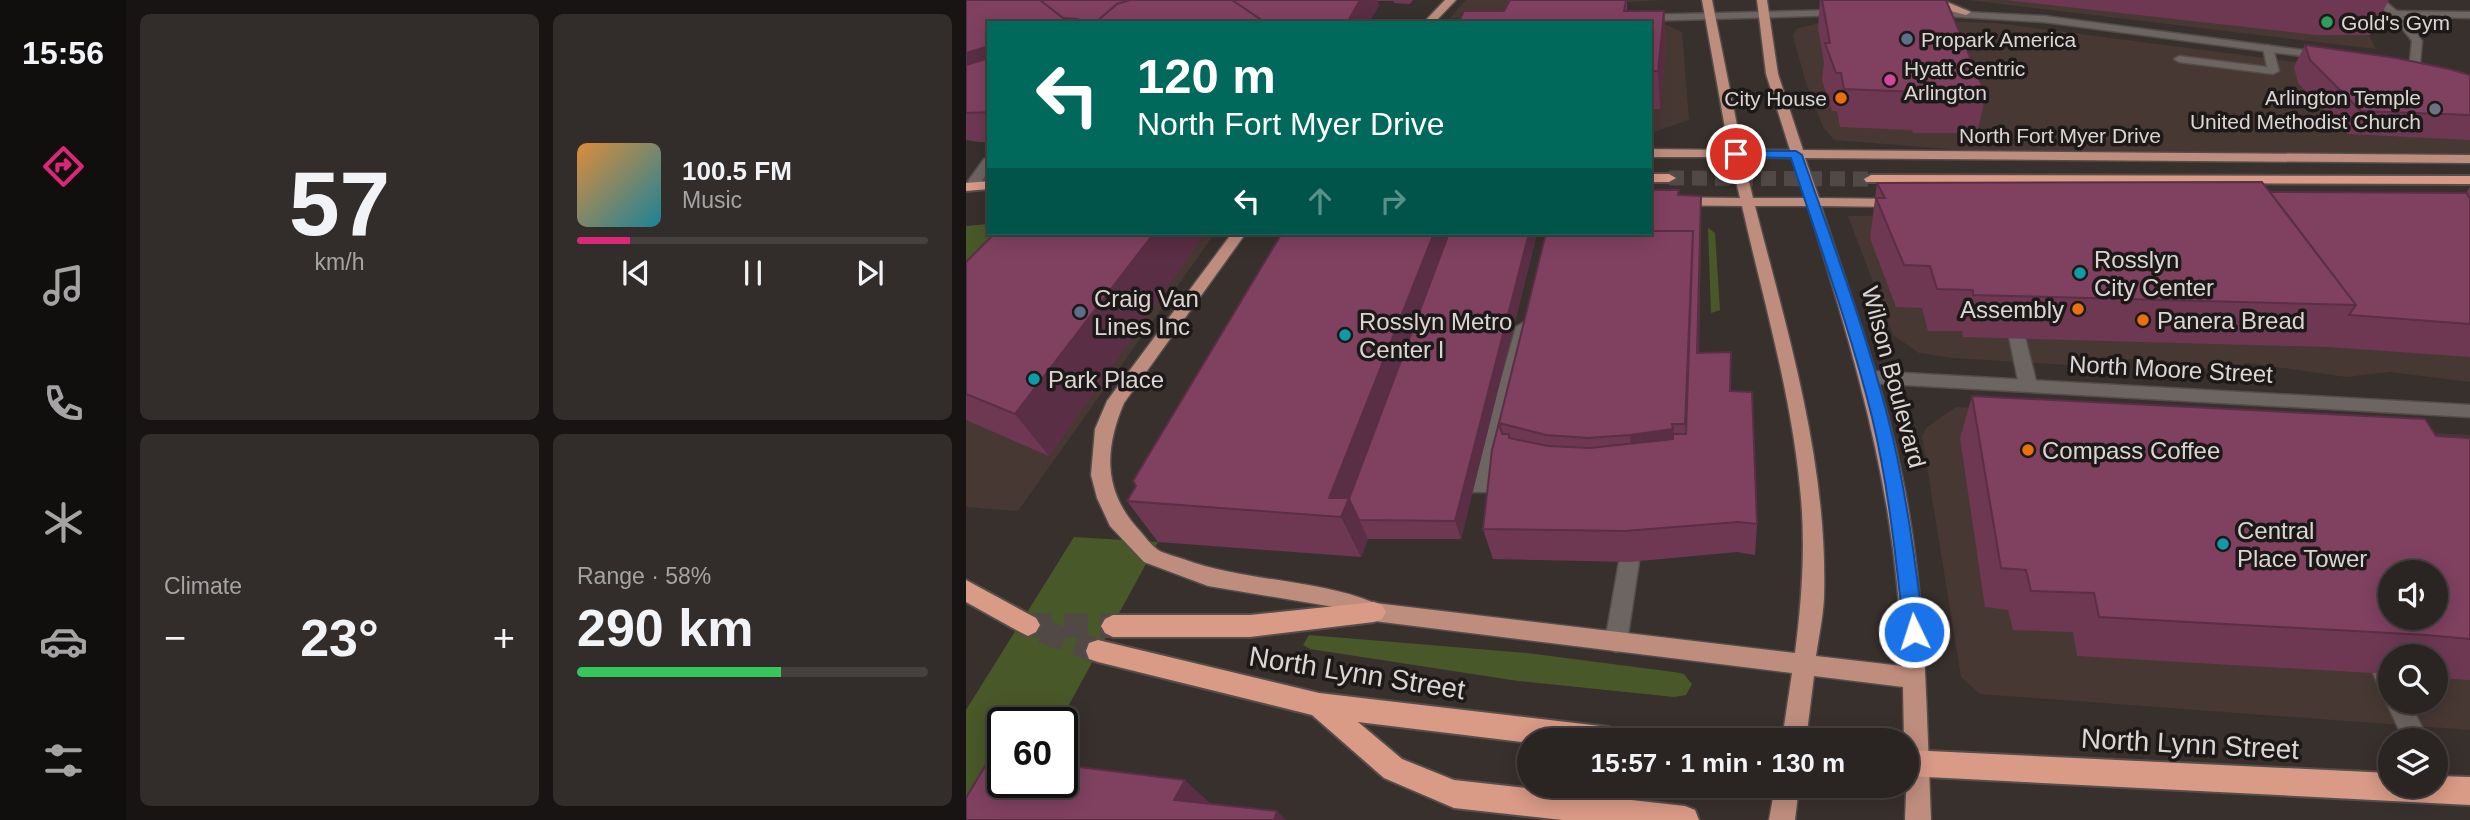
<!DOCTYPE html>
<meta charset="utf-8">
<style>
:root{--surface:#2a2422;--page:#322c2a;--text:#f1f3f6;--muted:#a5a4a5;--line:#464140;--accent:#db2777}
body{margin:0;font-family:Helvetica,sans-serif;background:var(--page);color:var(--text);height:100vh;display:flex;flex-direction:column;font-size:26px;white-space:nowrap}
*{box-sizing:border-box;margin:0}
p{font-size:23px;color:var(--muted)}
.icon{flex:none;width:38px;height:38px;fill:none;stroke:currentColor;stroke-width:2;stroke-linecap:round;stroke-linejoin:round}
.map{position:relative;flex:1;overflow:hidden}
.details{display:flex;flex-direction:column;gap:14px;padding:14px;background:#171413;width:840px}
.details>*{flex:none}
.guide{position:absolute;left:21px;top:21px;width:665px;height:214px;border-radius:0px;box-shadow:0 4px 18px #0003,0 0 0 2px var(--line);background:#00695c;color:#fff;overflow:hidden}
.tools{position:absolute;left:1412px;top:560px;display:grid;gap:14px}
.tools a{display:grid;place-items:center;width:70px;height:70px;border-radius:50%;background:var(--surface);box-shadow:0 4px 18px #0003,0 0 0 2px var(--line);font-size:35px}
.speed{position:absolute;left:21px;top:707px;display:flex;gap:14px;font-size:35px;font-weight:700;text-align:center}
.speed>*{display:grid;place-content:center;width:91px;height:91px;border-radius:50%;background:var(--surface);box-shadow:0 4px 18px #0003,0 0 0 2px var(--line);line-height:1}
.speed .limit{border:4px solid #111;border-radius:10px;background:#fff;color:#111}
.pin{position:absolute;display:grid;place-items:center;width:60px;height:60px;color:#fff;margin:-30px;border:4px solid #fff;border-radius:50%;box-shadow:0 2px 7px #0007}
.me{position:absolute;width:77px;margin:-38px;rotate:356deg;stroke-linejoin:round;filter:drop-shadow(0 0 5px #0008)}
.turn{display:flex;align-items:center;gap:24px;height:147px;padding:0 35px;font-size:32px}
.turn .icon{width:91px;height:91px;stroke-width:2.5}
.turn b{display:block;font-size:49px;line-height:60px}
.lanes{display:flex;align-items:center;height:66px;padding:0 35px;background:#0003;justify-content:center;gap:35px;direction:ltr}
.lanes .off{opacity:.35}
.big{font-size:52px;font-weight:600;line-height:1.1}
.details .card{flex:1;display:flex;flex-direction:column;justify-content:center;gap:10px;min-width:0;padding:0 24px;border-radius:10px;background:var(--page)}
.details .dial{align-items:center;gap:0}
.dial b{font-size:91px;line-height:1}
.song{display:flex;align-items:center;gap:21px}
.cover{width:84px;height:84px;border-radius:10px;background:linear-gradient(135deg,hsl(30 70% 55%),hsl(190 70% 35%))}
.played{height:7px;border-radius:4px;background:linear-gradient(90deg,var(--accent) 15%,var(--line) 15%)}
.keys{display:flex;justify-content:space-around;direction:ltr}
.heat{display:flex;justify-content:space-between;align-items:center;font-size:38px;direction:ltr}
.charge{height:10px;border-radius:5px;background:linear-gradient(90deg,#34c759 58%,var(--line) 0)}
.details .tiles{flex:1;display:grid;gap:14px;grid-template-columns:repeat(2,1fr)}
.trip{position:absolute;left:551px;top:728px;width:402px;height:70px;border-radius:35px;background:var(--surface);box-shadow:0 4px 18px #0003,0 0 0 2px var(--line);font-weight:600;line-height:70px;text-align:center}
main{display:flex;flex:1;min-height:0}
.tab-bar{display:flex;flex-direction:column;width:126px;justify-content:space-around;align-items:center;background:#110e0e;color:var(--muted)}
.tab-bar .icon{width:49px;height:49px}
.tab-bar .active{color:var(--accent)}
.tab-bar b{font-size:32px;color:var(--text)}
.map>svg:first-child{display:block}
.built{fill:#473833;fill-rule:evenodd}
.green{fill:#495828}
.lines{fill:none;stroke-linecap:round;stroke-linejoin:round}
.trunk-tunnel-far1{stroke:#504946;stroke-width:15;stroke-dasharray:15 8;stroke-linecap:butt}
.trunk-tunnel{stroke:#504946;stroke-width:24;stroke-dasharray:24 12;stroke-linecap:butt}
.service-casing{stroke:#544d4a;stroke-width:3}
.minor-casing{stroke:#544d4a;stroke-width:3}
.tertiary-casing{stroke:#544d4a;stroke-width:3}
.primary-casing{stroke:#544d4a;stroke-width:3}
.trunk-casing{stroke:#544d4a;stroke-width:4}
.service{fill:#6d6561;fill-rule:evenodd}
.minor{fill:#6d6561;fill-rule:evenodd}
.tertiary{fill:#6d6561;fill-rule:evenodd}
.primary{fill:#be8d7d;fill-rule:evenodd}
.trunk{fill:#d99a86;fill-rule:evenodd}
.wall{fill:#6e3853}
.shaded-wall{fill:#5a2e44}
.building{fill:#804161;stroke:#5a2e44;stroke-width:2;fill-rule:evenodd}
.route{fill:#1a73e8;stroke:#114b97;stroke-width:2}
.leisure-dot{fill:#2e9e5b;stroke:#1d1918;stroke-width:2.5}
.service-dot{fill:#5c6f8a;stroke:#1d1918;stroke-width:2.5}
.hotel-dot{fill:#d1479c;stroke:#1d1918;stroke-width:2.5}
.food-dot{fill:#e8710a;stroke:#1d1918;stroke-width:2.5}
.worship-dot{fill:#6b7280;stroke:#1d1918;stroke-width:2.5}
.culture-dot{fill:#0f9aa8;stroke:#1d1918;stroke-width:2.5}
.labels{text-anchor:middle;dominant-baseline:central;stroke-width:7;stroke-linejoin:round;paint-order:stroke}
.far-poi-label{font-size:21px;fill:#dbd6d4;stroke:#1d1918;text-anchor:start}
.far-street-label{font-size:21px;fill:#dbd6d4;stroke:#1d1918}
.poi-label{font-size:24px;fill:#dbd6d4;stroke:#1d1918;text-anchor:start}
.street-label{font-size:24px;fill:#dbd6d4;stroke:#1d1918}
.near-street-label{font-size:28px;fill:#dbd6d4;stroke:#1d1918}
</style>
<main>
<nav class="tab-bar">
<b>15:56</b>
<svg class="icon active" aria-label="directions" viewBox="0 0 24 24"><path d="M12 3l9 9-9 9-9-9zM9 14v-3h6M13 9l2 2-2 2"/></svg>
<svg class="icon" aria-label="music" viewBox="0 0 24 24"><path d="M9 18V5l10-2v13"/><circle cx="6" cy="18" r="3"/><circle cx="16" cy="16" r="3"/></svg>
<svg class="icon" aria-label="phone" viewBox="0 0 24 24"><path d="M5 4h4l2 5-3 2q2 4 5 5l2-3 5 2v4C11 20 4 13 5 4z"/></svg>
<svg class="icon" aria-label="climate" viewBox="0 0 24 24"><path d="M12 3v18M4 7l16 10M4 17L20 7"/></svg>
<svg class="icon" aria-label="car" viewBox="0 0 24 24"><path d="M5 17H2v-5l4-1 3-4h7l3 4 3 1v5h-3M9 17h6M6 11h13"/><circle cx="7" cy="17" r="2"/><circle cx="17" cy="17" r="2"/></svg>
<svg class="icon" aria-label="filters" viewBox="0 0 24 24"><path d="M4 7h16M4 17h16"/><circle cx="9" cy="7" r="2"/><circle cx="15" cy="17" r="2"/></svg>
</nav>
<section class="details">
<div class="tiles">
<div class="card dial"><b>57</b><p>km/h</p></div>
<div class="card">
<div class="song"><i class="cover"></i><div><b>100.5 FM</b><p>Music</p></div></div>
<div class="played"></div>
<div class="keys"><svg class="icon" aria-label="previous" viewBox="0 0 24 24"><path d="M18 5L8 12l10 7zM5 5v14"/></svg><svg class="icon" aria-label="pause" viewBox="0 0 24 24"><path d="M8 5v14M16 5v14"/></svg><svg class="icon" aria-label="next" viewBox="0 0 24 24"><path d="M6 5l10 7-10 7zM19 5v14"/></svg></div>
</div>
<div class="card"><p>Climate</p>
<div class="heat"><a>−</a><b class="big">23°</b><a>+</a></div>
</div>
<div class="card"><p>Range · 58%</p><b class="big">290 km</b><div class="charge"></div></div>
</div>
</section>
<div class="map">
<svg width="1504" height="820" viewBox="0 0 1504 820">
<rect width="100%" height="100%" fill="#38302d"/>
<path class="built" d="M500,0H698L541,9L483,19Z
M1002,0H1370L1398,27L1410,49Z
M914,20L1029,23L1422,74L1504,96V155L1240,162L996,150L868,140L857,127L840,83L827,36L830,29L856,22Z
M684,25H701L716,32L723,120L688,132H684Z
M1504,210V382L1424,372L1380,377L1283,363H1278L1272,373L1164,359L1135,367L987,358L953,353L927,335L882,216Z
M65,233H249L52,511L0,507V327Z
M990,407L1504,435V730L1014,694L995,677L956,436L961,427ZM1424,572H1470V618H1424ZM1424,656H1470V702H1424Z"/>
<path class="green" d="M23,224V233H57L0,293V226Z
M742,228L749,233L754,310L745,313Z
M108,537L192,542L93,723H37V782L0,820V710Z
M343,635L561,653L708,672L718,674L726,684L720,695L708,697L552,681L344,649L337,645Z"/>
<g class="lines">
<path class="trunk-tunnel-far1" d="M703,178L905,179"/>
<path class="trunk-tunnel" d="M62,625L147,626
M76,631L132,651"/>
<g class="service-casing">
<path id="service" d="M1302,45L1307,48L1313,71L1307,74L1213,62L1208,59L1213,56L1301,67L1297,48Z
M23,158V171L10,189H0V184L18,159Z
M558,322L566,327L522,487L520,492H506L504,487L550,327Z
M1051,332L1059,337L1071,385L1062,391L1053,385L1043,337Z
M663,553L670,556L673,562L661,642L658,649L650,652L642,649L639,642L653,562L656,556Z
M1418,663L1424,665V702H1444L1462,740H1438L1420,702L1423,696L1416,694L1407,673L1410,666Z"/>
</g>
<g class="minor-casing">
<path id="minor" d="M1428,11L1504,12V18L1424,16L1423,14Z
M903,371L1504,405V417L903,383L895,377Z"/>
</g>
<g class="tertiary-casing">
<path id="tertiary" d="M1407,0H1418L1441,20L1456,41L1453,73L1443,71L1446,41L1433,24Z
M875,10L880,13L879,15L675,21L670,18L675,15Z
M958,10L1078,16L1359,53L1364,56L1359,59L1078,22L962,15L958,14Z"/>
</g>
<g class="primary-casing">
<path id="primary" d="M479,0H490L468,23H457Z
M736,0H746L776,150H824L800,74L791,0H801L812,74L837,150L1504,155V163L839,158L853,198L933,199L940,203L933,207L855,206C884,294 916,381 935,471C960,587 960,703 965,820H939L942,740H938L937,687L848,676L840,740H816L826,673L408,621L374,608L242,586L178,562L144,526L131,498L125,475L129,429L141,401L266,233H280L158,403C138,450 137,492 174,531C179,537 185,545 192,550C199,554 209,556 217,559C279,582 347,578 409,603L829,653C836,599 840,543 834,488C825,393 797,299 776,206L684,205V197L774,198L764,157H684V149L763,150ZM777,157L827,158L839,198H787ZM789,206H842C890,361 933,502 936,666L850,656C853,636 857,617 858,598C862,463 822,334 789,206Z
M943,0L981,2L1005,12L1000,15Z
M809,786H833L829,820H803Z"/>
</g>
<g class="trunk-casing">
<path id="trunk" d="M684,174H703L710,178L703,182H684Z
M905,175L1504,176V184L900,182L898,179Z
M23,181V189L0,191V183Z
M0,580L70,618L74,625L70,632L62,636L54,632L0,602Z
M408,602L416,605L420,612L416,619L408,622L284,637H147L139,633L135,626L139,619L147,615H284Z
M132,640L353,693L643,727L652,731L656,740H564V743L392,722L436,759L488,780L719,806L729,810L733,820H597L488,808L418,778L346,715L132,662L123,659L120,651L123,643Z
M942,750L1424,773V786H1470V776L1504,777V805L942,776Z"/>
</g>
<use href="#service" class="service"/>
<use href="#minor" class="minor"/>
<use href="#tertiary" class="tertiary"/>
<use href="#primary" class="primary"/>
<use href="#trunk" class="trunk"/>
</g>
<path class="wall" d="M0,0H447L444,4L428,3V1H411L413,6L23,23V142H13L0,140Z
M544,0H661V11H698L700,47L694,109H684V23H492L498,11H538Z
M854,0H980L1020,95L1011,133H947L946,130L874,127L871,111H866L856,80L858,62L852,28Z
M1039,0H1423L1404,35H1350Z
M1339,45L1504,75V140L1381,134L1332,83L1328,67Z
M911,183L1304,192L1500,193L1504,187V357L1362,347L997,337L996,331H962L956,308L930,307L904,238Z
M713,190V195L735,196V226L733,353L764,391L791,524L789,555L771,552L663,562L527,559L517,529L533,423Z
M29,233H239L83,456L0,420V262Z
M316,233H571L495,539H402L395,557L192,542L161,501Z
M1006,396L1470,436L1504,438V680L1470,678V656H1424V674L1111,656L1107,632L1047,630L1042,610L1019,607L994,438Z"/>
<path class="shaded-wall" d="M394,0H411L413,6L403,23H381Z
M698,11L700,47L694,109L692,71Z
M23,46V90L0,97V53Z
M735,196V226L732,384L731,353Z
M188,233H239L83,456L49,414Z
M468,233H494L392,517L402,539L395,557L375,517L363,498Z
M563,233H571L495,539L489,521Z
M707,429L709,470L668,477L664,435Z
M219,780L246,805L208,800Z
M311,811L320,820H308Z"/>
<path class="building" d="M0,0H74L97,18L111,19L106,23H23V46L0,53Z
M74,0H164L151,4L129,23H113L111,19L97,18Z
M164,0H266L300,23H129L151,4Z
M266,0H394L381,23H300Z
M544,0H660L658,11H698L692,71H684V23H492L498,11H538Z
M856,0H980L1020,95H954L952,92L878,89L875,73H870L859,43H864Z
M1339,45L1430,58L1483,69L1504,75V115L1395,111L1344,60Z
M23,58V112L0,113V65Z
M1296,182L1390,305L1007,295V290L971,289L964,266L938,265L910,198H919L911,183Z
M684,190H713L712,195L735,196L731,353L765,352L764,391L786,392L791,524L772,522L659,531L517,529L526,450L533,423L536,434H543V438L582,446L624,448L707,439V434H720L727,231H684Z
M1304,192L1500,193L1504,198V324L1383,315L1390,305Z
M684,231H727L719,424H706L707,429L664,435L622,438L580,435L533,423L580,233H684Z
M29,233H188L49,414L0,394V262Z
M316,233H468L363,498H383L375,517L161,501L170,486L167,481Z
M483,233H563L489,521L393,520L383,499Z
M1006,396L1459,419L1470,436L1504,438V639L1460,635L1133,617L1128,593L1065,591L1060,570L1035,568ZM1424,572H1470V618H1424Z
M25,756L37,758V782H96V765L219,780L208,800L311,811L308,820H0V798Z"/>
<path class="route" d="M770,151H830L836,155C866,242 899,328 922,418C940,488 949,560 958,632L955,639L948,641L941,639L938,632C930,560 923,488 906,417C884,329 853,244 825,158L766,157L764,154Z"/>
<circle class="leisure-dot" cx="1361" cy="22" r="7"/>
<g class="service-dot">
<circle cx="941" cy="39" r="7"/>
<circle cx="114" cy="312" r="7"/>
</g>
<circle class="hotel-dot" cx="924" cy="80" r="7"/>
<g class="food-dot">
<circle cx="875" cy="98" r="7"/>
<circle cx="1112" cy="309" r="7"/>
<circle cx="1177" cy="320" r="7"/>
<circle cx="1062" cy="450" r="7"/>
</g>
<circle class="worship-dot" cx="1469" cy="109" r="7"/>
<g class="culture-dot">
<circle cx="1114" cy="273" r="7"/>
<circle cx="379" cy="335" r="7"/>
<circle cx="68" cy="379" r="7"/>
<circle cx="1257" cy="544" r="7"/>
</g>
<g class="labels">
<g class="far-poi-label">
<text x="1375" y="22">Gold's Gym</text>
<text x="955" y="39">Propark America</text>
<text x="938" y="68">Hyatt Centric<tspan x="938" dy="24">Arlington</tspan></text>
<text x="1455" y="97" text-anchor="end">Arlington Temple<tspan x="1455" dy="24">United Methodist Church</tspan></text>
<text x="861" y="98" text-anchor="end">City House</text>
</g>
<g class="far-street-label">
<text x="1094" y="135">North Fort Myer Drive</text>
</g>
<g class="poi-label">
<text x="1128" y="259">Rosslyn<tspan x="1128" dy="28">City Center</tspan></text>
<text x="128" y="298">Craig Van<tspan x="128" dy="28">Lines Inc</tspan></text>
<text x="1098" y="309" text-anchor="end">Assembly</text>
<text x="1191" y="320">Panera Bread</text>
<text x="393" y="321">Rosslyn Metro<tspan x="393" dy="28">Center I</tspan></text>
<text x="82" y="379">Park Place</text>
<text x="1076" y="450">Compass Coffee</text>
<text x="1271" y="530">Central<tspan x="1271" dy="28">Place Tower</tspan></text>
</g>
<g class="street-label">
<text transform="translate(1205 369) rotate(3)">North Moore Street</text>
<text transform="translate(928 377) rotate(75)">Wilson Boulevard</text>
</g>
<g class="near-street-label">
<text transform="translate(391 673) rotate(9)">North Lynn Street</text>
<text transform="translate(1224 744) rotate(3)">North Lynn Street</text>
</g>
</g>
</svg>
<div class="tools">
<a><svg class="icon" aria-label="sound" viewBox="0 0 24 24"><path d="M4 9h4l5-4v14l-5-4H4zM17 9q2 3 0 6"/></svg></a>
<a><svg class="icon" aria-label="search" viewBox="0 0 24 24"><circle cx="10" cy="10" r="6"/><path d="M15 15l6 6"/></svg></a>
<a><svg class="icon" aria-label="layers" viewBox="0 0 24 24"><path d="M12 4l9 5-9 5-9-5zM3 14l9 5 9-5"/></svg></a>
</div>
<div class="speed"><div class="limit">60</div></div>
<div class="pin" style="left:770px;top:154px;background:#d93025"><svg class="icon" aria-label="arrive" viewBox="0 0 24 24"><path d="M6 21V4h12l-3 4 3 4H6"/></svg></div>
<svg class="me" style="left:948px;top:632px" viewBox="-20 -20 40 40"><circle r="17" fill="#1a73e8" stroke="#fff" stroke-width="3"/><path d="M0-11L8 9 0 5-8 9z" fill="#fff"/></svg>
<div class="trip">15:57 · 1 min · 130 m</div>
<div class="guide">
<div class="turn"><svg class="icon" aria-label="left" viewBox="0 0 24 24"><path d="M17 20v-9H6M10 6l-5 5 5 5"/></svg><div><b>120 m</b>North Fort Myer Drive</div></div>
<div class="lanes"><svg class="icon" aria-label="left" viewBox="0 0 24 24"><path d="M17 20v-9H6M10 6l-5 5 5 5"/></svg><svg class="icon off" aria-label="ahead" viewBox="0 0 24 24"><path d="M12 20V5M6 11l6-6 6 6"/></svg><svg class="icon off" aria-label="right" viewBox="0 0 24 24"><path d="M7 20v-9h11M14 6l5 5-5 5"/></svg></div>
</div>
</div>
</main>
